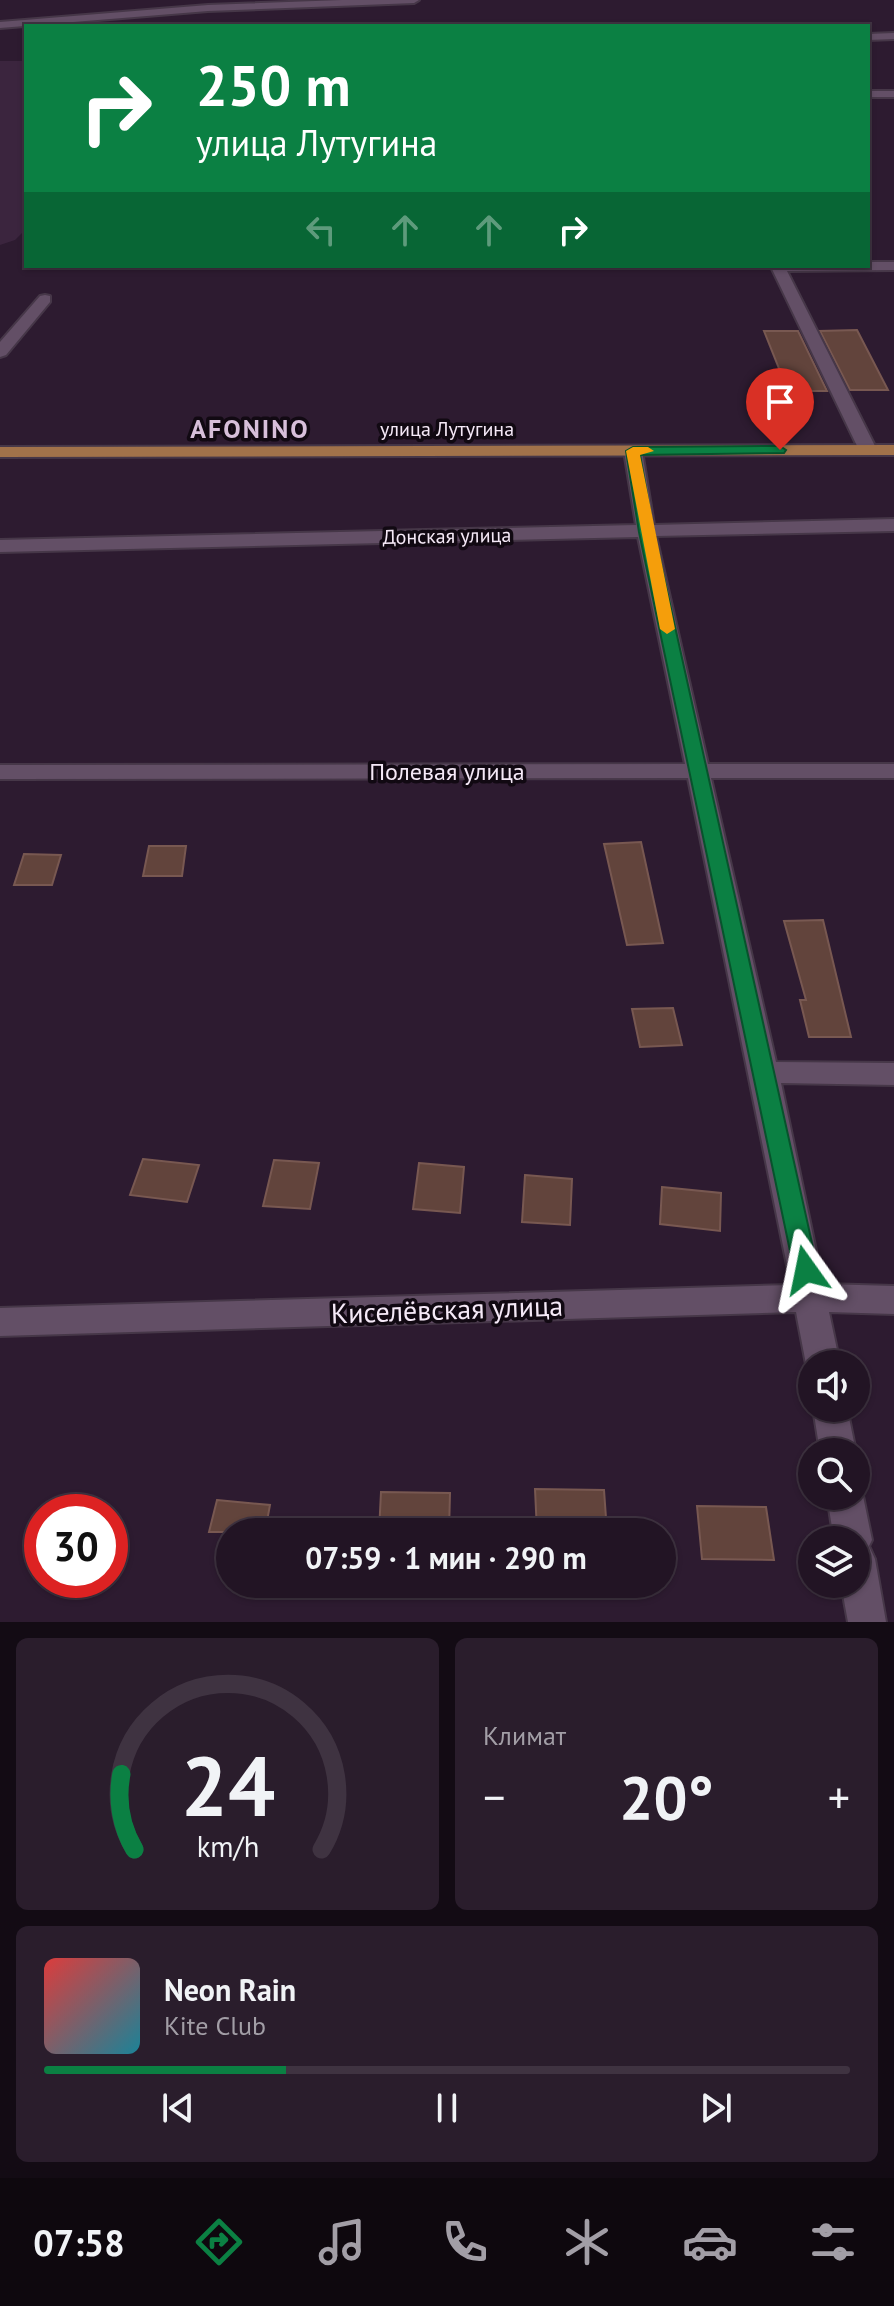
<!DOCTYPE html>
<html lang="ru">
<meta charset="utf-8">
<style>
:root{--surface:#221424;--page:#2a1d2c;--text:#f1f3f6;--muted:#a29ea6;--line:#3f3341;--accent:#0b8043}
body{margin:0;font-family:"PT Sans",sans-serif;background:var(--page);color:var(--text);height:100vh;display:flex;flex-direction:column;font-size:30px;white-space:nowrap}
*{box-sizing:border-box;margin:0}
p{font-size:26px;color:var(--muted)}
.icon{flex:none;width:44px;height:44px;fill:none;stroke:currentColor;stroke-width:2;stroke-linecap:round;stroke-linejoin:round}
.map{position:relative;height:1622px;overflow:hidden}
.sheet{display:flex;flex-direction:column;gap:16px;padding:16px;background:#130b14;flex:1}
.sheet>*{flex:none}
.banner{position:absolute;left:24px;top:24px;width:846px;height:244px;border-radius:0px;box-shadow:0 2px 6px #0004,0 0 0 2px var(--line);background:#0b8043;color:#fff;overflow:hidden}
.tools{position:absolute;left:798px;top:1350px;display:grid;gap:16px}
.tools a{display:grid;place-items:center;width:72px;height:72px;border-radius:50%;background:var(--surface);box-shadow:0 2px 6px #0004,0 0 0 2px var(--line);font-size:40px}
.speed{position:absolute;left:24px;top:1494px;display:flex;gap:16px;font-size:40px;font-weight:700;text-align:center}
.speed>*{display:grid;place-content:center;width:104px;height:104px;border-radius:50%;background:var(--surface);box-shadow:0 2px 6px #0004,0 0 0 2px var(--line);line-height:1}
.speed .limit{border:12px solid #d22;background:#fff;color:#111}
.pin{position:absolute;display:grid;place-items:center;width:68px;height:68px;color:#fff;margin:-82px -34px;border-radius:50% 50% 50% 0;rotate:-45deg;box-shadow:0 0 8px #0007}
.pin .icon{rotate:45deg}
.me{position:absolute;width:88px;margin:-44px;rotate:348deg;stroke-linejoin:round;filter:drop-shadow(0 0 6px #0008)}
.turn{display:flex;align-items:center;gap:28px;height:168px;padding:0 40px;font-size:36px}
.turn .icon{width:104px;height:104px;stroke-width:2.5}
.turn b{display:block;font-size:56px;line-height:68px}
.lanes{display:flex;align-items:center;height:76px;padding:0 40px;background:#0003;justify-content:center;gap:40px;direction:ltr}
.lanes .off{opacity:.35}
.big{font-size:60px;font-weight:800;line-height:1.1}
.sheet .tile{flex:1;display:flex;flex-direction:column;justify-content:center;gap:12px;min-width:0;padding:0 28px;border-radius:12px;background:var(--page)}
.sheet .dial{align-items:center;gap:0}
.dial svg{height:208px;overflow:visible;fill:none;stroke:var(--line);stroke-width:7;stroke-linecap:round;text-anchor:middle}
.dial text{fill:var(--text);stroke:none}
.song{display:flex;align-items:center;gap:24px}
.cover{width:96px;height:96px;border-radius:12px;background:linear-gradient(135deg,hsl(0 70% 55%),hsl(190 70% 35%))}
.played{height:8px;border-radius:4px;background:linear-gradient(90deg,var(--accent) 30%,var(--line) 30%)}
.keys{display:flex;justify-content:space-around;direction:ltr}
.heat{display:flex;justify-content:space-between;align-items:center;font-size:44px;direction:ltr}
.sheet .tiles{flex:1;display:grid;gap:16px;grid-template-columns:1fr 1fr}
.tile:last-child{grid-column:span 2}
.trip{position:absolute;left:216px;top:1518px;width:460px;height:80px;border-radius:40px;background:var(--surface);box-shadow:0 2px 6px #0004,0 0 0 2px var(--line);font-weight:800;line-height:80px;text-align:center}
.menu{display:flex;height:128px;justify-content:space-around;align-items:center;background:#0e080e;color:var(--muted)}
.menu .icon{width:56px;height:56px}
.menu .selected{color:var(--accent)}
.menu b{font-size:36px;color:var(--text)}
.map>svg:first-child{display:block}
.built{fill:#3b253e}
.building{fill:#62443c;stroke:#785851;stroke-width:2}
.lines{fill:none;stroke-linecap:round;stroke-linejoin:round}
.minor-casing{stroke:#463748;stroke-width:4}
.major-casing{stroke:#463748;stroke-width:4}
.minor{fill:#634f66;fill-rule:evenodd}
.major{fill:#a1724a;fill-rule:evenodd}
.route{fill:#0b8043;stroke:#07532c;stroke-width:2}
.slow{fill:#f59e0b}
.labels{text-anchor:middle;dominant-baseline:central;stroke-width:7;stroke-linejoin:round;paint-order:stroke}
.far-street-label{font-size:20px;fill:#f5e9f7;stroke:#110912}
.street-label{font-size:24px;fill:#f5e9f7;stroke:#110912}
.far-district-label{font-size:26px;font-weight:bold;letter-spacing:2px;fill:#d7bfda;stroke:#110912}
.near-street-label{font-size:28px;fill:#f5e9f7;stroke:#110912}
</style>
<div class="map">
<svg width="894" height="1622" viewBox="0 0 894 1622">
<rect width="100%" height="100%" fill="#2d1b30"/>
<path class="built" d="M0,61H26V229L15,240L0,245Z"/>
<path class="building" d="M857,330L888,390H850L820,331Z
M764,331H798L827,391H788Z
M641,842L663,943L627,945L604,844Z
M149,846H186L182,876H143Z
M24,854L61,855L52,885H14Z
M823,920L851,1037H809L800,1000H806L784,921Z
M673,1008L682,1045L640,1047L632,1009Z
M143,1159L199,1165L187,1202L130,1195Z
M274,1160L319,1163L310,1209L263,1206Z
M419,1163L464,1167L460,1213L413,1209Z
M525,1175L572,1179L570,1225L522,1222Z
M662,1187L721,1193L720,1231L660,1224Z
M535,1489L604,1490L607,1532H537Z
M381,1492L450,1493L449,1532H379Z
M217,1500L270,1505L265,1532H209Z
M697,1506L766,1507L774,1560L702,1559Z"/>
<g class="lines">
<g class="minor-casing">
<path id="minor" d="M342,0H419L414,3L208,11L0,28V22L208,5Z
M894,33V39L868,40V34Z
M868,91H894V97H868Z
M868,262H894V270L787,271L877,450L868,455L859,450L771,267L868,266Z
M45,295L50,296V302L6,355L0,357V342L40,296Z
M633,446L642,451L654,525L894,519V531L656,536L708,764H894V778H711L776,1062L894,1063V1085L781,1083L823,1284L894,1286V1314L829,1312L840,1364H812V1375L806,1364L796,1312L0,1336V1308L791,1285L688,778L0,779V765L685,764L638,537L0,552V540L636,525L624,451Z
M813,1408H847L856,1452H820Z
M856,1483L863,1496L872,1540L869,1546L875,1559L886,1622H848L841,1584H856V1540H834L827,1496H856Z"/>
</g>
<g class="major-casing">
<path id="major" d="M894,445V455L0,457V447Z"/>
</g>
<use href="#minor" class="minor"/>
<use href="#major" class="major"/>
</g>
<path class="route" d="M780,446L786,450L784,453L640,455L654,532L818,1270L814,1277L806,1280L797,1277L794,1270L639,532L626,451L633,447Z"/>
<path class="slow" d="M633,447H648L654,451L640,455L675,629L667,634L660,629L626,451Z"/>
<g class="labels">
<g class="far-street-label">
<text x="447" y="429">улица Лутугина</text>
<text transform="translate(447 536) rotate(-1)">Донская улица</text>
</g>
<g class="street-label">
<text x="447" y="771">Полевая улица</text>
</g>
<g class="far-district-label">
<text x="250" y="428">AFONINO</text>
</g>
<g class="near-street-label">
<text transform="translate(447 1309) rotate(-2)">Киселёвская улица</text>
</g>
</g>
</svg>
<div class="tools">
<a><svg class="icon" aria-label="sound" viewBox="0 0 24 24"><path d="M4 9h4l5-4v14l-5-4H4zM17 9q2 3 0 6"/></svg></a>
<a><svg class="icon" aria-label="search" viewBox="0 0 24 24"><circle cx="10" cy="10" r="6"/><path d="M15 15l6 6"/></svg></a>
<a><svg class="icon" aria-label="layers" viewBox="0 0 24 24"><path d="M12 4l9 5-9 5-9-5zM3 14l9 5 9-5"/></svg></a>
</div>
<div class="speed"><div class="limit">30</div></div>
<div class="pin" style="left:780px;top:450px;background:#d93025"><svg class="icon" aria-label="arrive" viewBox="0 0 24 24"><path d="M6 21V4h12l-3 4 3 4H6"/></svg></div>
<svg class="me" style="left:806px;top:1270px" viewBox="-20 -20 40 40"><path d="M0-17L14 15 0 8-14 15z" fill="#0b8043" stroke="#fff" stroke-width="4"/></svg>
<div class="trip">07:59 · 1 мин · 290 m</div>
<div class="banner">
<div class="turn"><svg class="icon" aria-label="right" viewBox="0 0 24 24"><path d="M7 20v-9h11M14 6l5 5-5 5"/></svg><div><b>250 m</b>улица Лутугина</div></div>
<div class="lanes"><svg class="icon off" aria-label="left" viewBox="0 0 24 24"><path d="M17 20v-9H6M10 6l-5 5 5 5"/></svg><svg class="icon off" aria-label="ahead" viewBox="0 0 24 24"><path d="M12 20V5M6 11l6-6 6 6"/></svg><svg class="icon off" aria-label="ahead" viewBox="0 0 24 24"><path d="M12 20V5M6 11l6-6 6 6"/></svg><svg class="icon" aria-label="right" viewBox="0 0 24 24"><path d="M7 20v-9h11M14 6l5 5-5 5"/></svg></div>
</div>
</div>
<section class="sheet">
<div class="tiles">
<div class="tile dial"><svg viewBox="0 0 100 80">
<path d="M14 69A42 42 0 1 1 86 69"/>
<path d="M14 69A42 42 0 0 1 9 40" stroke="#0b8043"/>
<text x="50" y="56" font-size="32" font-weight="700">24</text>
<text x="50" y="72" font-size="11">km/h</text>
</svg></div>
<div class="tile"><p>Климат</p>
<div class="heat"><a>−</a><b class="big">20°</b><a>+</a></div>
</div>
<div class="tile">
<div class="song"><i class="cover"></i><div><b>Neon Rain</b><p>Kite Club</p></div></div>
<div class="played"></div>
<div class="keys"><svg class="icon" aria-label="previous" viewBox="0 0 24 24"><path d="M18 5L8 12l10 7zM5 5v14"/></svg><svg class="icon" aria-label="pause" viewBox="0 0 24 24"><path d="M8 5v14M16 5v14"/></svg><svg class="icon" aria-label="next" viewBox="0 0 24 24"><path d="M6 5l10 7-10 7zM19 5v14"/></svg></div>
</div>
</div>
</section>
<nav class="menu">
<b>07:58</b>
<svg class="icon selected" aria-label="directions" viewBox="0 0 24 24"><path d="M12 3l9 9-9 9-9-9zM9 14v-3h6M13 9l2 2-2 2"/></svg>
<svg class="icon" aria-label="music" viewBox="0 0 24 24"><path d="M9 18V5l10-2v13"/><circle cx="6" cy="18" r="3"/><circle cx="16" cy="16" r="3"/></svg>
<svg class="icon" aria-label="phone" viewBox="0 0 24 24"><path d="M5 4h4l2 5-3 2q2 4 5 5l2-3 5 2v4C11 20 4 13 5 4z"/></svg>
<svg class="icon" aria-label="climate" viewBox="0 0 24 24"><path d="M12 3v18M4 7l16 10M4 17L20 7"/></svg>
<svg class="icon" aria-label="car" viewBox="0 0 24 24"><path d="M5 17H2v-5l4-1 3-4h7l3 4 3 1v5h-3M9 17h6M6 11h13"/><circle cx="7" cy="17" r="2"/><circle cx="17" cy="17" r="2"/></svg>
<svg class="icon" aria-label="filters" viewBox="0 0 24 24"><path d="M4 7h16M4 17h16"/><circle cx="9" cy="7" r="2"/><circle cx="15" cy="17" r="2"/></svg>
</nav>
